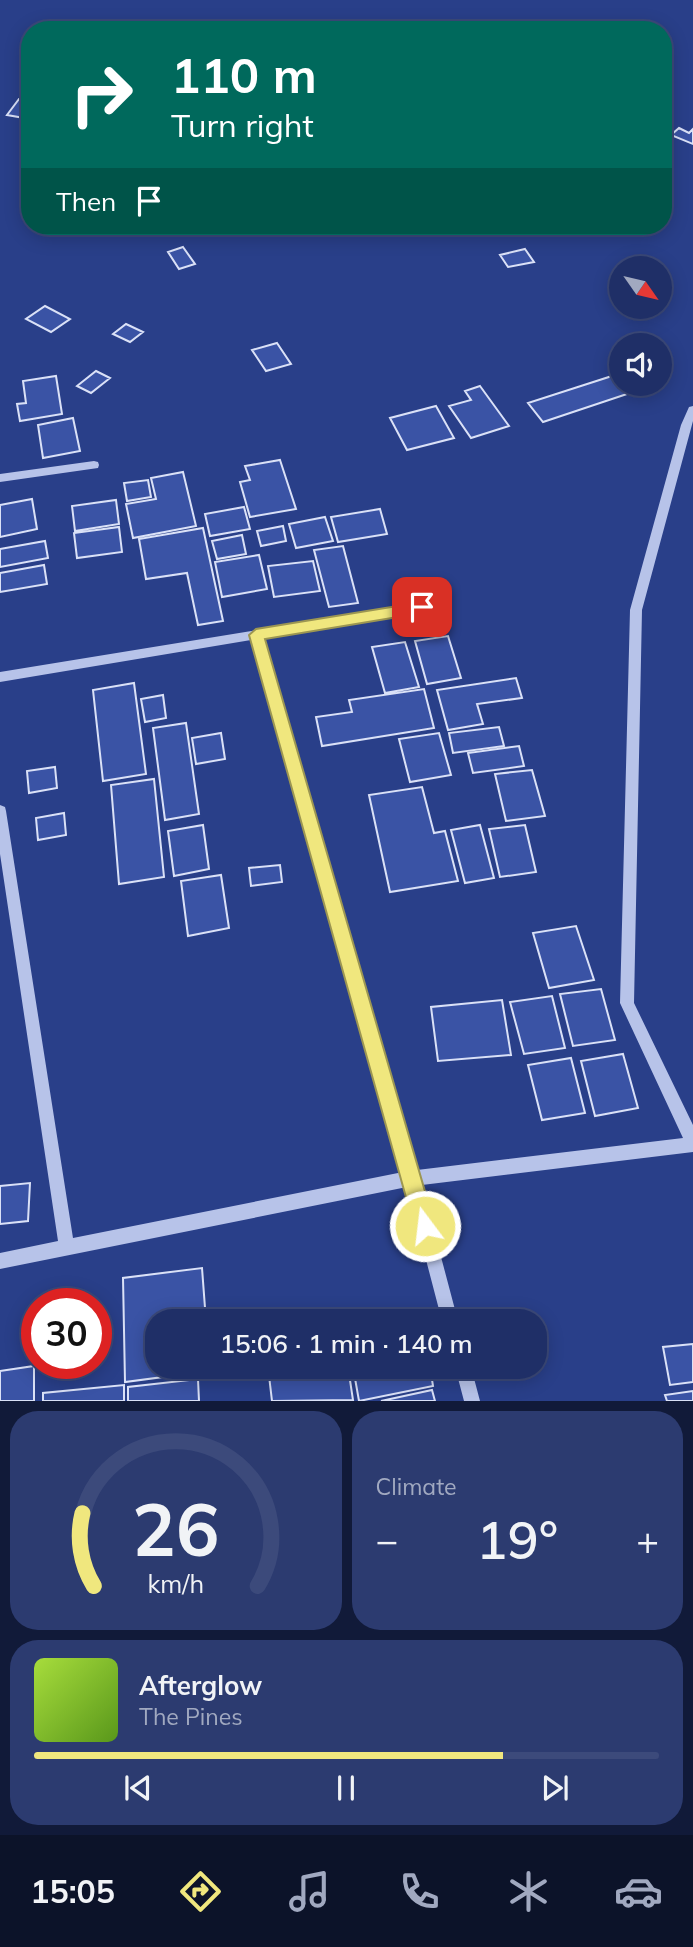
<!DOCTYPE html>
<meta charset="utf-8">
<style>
:root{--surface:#1f2f67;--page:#2c3b70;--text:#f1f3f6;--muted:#a1a9c0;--line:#3c4a7b;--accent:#f0e77e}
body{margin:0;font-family:Mulish,sans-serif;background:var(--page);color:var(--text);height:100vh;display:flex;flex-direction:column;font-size:26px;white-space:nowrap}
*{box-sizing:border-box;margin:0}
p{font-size:23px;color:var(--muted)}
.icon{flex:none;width:38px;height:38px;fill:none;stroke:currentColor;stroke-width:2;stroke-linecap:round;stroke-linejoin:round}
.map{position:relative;height:1401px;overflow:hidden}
.drawer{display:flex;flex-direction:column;gap:10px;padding:10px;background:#111a39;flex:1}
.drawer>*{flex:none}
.banner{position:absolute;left:21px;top:21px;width:651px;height:214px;border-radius:28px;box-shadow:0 4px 18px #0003,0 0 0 2px var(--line);background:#00695c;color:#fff;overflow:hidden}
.needle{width:46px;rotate:124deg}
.buttons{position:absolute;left:609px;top:256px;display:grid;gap:14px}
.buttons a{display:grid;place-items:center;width:63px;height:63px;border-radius:50%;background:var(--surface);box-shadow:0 4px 18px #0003,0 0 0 2px var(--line);font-size:35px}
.speed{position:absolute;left:21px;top:1288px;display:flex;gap:14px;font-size:35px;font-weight:700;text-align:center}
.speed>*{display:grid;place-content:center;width:91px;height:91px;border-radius:50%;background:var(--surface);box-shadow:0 4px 18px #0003,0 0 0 2px var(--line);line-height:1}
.speed .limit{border:10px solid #d22;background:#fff;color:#111}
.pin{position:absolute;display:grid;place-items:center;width:60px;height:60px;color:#fff;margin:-30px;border-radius:14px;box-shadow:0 4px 10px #0006}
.me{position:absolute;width:77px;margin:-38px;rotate:345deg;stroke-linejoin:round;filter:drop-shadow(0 0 5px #0008)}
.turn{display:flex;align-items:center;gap:24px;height:147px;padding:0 35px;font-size:32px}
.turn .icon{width:91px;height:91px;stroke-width:2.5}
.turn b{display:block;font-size:49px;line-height:60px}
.then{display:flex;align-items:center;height:66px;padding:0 35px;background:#0003;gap:14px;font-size:26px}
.big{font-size:52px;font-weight:600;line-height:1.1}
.drawer .tile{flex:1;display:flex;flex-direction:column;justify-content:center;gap:10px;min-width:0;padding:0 24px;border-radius:28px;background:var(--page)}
.drawer .dial{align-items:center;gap:0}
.dial svg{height:182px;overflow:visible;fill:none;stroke:var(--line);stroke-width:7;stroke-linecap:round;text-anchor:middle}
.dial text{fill:var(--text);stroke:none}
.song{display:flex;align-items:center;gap:21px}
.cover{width:84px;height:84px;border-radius:10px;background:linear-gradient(135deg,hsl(80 70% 55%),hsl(90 70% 35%))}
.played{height:7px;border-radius:4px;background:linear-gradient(90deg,var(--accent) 75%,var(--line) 75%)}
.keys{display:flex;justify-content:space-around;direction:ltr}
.heat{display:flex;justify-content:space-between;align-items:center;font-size:38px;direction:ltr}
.drawer .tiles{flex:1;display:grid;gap:10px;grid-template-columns:1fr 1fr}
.tile:last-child{grid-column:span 2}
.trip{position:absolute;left:145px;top:1309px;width:402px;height:70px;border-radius:28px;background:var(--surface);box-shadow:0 4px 18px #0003,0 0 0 2px var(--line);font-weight:600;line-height:70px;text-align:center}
.tabs{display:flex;height:112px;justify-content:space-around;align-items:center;background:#0c1329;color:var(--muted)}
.tabs .icon{width:49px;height:49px}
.tabs .on{color:var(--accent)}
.tabs b{font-size:32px;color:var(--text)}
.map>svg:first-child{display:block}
.building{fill:#3a53a5;stroke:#dae1f7;stroke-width:2}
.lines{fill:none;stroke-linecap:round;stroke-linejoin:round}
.minor{fill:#b7c3e9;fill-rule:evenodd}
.route{fill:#f0e77e;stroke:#9c9652;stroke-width:2}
</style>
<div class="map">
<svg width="693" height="1401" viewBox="0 0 693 1401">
<rect width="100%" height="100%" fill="#293f89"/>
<path class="building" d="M19,99L30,100V119L7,115Z
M679,128L689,133L693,129V144L671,135Z
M183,247L195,264L179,269L168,252Z
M525,249L534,262L508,267L500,255Z
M45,306L70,319L51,332L26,319Z
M126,324L143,332L130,342L113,334Z
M277,343L291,364L266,371L252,350Z
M96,371L110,378L91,393L77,386Z
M56,376L62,414L20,421L17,404L26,403L23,381Z
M612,376L627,394L543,422L528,403Z
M480,386L509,426L471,438L449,406L471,400L465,391Z
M436,406L454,438L407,450L390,418Z
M73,418L80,451L43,458L38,425Z
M280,460L296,509L250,517L240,482L250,480L245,466Z
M183,472L196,526L133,538L126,504L156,499L151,478Z
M148,480L151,497L127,501L124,483Z
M32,499L37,529L0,537V505Z
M116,500L119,524L75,531L72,506Z
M244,507L250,529L210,536L205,514Z
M380,509L387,534L338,542L331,517Z
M325,517L333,541L296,548L289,524Z
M283,526L286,541L261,546L257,531Z
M119,527L122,552L77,558L74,533Z
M203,528L223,621L198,625L187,573L146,579L139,539Z
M242,535L246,554L217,559L212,541Z
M45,541L48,558L0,567V549Z
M343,546L358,603L329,607L314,550Z
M259,555L267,589L222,597L215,562Z
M313,561L320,591L274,597L268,566Z
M44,565L47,584L0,592V573Z
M448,636L461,678L427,684L415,641Z
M405,642L419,687L385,693L372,647Z
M516,678L522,698L477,704L483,724L448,730L437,690Z
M134,683L146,774L103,781L93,690Z
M424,689L434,728L322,746L316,717L352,712L349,700Z
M163,695L166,718L145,722L141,699Z
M186,723L199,814L165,820L153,728Z
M499,727L504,746L453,753L449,733Z
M221,733L225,759L196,764L192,738Z
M439,733L451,775L410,782L399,739Z
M519,746L524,766L473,773L468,753Z
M55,767L57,788L29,793L27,771Z
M532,770L545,816L506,821L495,774Z
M154,779L164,877L119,884L111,785Z
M422,787L434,833L445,831L458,881L390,892L369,795Z
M64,813L66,835L38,840L36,818Z
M203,825L209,869L174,876L168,831Z
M480,825L494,878L465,883L451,830Z
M525,825L536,872L500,877L489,829Z
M280,865L282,882L251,886L249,868Z
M221,875L229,928L188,936L181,881Z
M576,926L594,980L549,988L533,933Z
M601,989L615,1040L573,1046L560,994Z
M552,996L565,1048L524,1054L510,1002Z
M502,1000L511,1055L438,1061L431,1007Z
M623,1054L638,1108L595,1116L581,1061Z
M571,1058L585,1113L542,1120L528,1065Z
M30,1183L28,1221L0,1224V1186Z
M202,1268L206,1321H158V1367H208V1371L125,1382L123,1278Z
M693,1344V1382L670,1385L663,1347Z
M34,1366V1401H0V1371Z
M268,1367H348L353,1400L272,1401Z
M353,1367H430L433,1386L359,1401Z
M198,1379L199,1401H128V1387Z
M124,1385V1401H43V1393Z
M432,1390L435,1401H381Z
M693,1391V1401H667L665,1395Z"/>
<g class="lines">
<path class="minor" d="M693,406V421L642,610L634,1003L693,1125V1152L422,1185L458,1321H442L407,1187L0,1269V1253L58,1241L0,854V805L5,807L6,811L73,1238L403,1172L251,640L0,682V672L422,603L426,604L428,607L426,610L422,611L263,638L417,1170L683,1138L620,1003L630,610L681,425L689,407Z
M94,461L98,462L99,465L98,468L0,482V474Z
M455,1367H471L480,1401H464Z"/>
</g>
<path class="route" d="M422,602L429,607L422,613L265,639L435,1226L432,1233L425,1236L417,1233L414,1226L249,635L256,629Z"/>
</svg>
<div class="buttons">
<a><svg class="needle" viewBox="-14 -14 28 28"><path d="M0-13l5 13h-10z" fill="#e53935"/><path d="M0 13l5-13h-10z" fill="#a1a9c0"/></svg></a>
<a><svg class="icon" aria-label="sound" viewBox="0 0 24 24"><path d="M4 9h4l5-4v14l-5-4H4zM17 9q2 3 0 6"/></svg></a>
</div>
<div class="speed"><div class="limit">30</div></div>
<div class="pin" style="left:422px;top:607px;background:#d93025"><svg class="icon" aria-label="arrive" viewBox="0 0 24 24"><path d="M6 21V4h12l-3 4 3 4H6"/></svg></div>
<svg class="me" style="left:425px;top:1226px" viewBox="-20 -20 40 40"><circle r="17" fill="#f0e77e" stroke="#fff" stroke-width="3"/><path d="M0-11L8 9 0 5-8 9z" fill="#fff"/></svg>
<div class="trip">15:06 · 1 min · 140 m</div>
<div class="banner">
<div class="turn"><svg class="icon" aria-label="right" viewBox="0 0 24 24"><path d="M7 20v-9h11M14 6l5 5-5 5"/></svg><div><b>110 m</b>Turn right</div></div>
<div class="then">Then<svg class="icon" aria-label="arrive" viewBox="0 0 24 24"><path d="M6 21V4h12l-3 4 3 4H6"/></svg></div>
</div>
</div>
<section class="drawer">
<div class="tiles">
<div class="tile dial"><svg viewBox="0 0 100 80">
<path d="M14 69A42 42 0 1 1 86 69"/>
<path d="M14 69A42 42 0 0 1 9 37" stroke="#f0e77e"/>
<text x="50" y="56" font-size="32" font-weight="700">26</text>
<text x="50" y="72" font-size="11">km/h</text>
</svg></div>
<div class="tile"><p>Climate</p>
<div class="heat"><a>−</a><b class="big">19°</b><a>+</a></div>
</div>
<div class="tile">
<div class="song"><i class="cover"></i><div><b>Afterglow</b><p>The Pines</p></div></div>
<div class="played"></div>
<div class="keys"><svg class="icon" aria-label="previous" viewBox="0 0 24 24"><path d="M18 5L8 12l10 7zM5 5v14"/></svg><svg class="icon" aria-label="pause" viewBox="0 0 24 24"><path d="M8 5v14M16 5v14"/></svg><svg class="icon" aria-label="next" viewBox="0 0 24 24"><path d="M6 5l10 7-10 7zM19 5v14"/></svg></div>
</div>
</div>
</section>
<nav class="tabs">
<b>15:05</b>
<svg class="icon on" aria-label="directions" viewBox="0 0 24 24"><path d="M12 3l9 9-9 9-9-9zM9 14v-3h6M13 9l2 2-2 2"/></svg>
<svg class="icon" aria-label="music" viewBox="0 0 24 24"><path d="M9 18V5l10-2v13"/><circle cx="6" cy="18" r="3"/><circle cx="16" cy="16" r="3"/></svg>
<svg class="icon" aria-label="phone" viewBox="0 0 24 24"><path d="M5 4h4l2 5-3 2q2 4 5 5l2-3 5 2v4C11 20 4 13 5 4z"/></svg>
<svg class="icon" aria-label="climate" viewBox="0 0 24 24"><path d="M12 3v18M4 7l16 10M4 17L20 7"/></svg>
<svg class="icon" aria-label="car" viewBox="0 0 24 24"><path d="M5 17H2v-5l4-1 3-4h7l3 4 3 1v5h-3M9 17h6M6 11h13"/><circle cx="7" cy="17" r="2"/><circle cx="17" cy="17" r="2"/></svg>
</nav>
